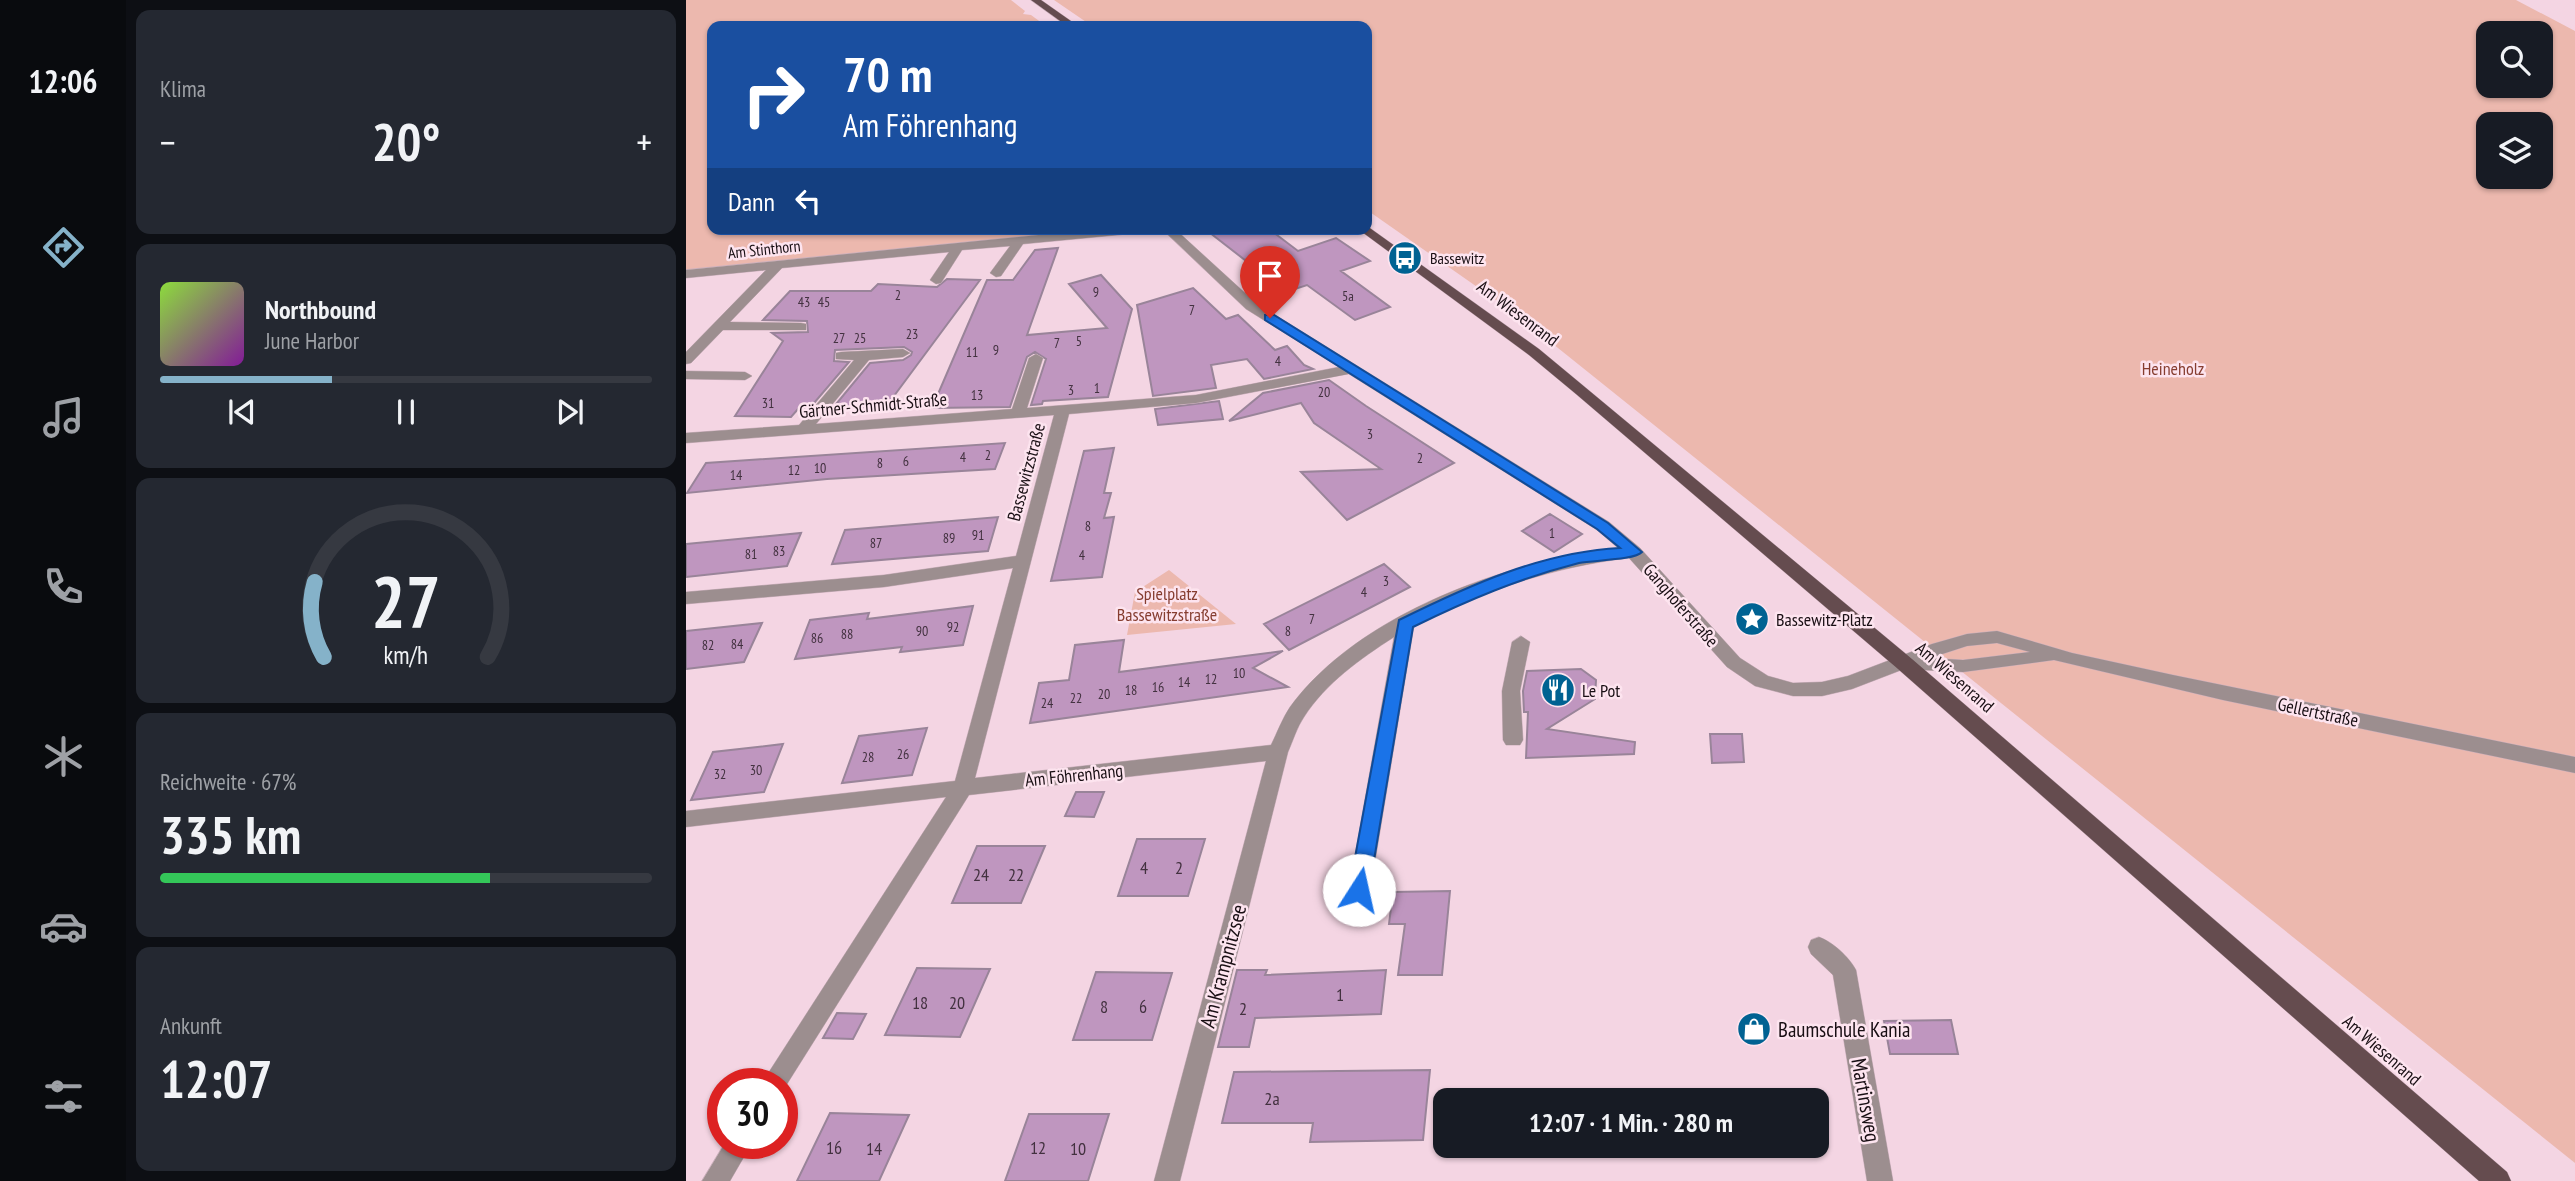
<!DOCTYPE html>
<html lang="de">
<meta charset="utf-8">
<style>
:root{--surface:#171b24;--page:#242831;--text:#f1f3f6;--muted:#9ea1a6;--line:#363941;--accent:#85b2c9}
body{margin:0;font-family:"PT Sans Narrow",sans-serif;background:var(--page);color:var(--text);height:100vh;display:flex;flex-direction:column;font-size:26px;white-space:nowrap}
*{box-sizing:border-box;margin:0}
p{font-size:23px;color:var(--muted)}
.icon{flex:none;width:38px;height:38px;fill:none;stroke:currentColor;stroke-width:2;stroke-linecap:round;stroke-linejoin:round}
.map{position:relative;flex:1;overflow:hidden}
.drawer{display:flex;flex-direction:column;gap:10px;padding:10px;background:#0d0f14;width:560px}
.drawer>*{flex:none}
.hud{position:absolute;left:21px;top:21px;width:665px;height:214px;border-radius:14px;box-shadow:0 2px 5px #0004;background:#1a4fa0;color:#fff;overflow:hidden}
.controls{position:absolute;left:1790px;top:21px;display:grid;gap:14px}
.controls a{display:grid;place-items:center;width:77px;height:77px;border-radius:14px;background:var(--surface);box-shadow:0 2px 5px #0004;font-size:35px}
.speed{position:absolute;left:21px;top:1068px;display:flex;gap:14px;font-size:35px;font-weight:700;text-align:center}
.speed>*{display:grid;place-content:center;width:91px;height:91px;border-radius:50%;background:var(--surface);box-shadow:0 2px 5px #0004;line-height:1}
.speed .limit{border:10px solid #d22;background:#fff;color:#111}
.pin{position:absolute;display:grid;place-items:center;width:60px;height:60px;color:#fff;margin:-72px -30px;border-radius:50% 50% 50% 0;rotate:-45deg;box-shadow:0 0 7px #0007}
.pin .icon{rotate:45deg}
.me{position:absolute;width:77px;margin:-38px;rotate:10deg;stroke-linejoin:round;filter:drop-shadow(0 0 5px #0008)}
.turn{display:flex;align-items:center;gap:24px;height:147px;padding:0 21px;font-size:32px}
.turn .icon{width:91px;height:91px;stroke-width:2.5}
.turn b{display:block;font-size:49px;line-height:60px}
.then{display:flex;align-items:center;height:66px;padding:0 21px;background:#0003;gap:14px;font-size:26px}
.big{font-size:52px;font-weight:800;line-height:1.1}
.drawer .card{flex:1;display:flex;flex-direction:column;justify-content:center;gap:10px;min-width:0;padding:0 24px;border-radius:14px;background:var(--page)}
.drawer .dial{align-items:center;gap:0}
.dial svg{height:182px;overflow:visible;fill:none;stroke:var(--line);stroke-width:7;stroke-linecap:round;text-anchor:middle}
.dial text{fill:var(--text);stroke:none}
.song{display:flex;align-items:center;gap:21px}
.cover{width:84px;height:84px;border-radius:10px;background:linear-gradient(135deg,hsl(90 70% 55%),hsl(290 70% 35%))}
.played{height:7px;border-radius:4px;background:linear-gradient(90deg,var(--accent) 35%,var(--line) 35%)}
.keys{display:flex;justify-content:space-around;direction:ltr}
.heat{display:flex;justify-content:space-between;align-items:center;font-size:38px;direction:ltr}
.charge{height:10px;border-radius:5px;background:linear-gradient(90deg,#34c759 67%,var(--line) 0)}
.trip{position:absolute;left:747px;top:1088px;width:396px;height:70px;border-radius:14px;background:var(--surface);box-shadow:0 2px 5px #0004;font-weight:800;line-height:70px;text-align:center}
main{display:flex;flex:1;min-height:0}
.tab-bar{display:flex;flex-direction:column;width:126px;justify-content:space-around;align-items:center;background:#090b0e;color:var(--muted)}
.tab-bar .icon{width:49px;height:49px}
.tab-bar .current{color:var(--accent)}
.tab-bar b{font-size:32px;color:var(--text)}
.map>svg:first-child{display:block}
.green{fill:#ecb8ae;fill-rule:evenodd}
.building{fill:#bf96bf;stroke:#998499;stroke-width:2}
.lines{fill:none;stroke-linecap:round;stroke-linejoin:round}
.minor-casing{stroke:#cdb1be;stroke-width:1}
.major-casing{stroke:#cdb1be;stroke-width:1}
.minor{fill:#9c8e8f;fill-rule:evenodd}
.major{fill:#654c4f;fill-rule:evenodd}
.route{fill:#1a73e8;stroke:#114b97;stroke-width:2}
.labels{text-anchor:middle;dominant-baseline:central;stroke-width:5;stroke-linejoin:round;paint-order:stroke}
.number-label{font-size:14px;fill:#42313f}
.far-street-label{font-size:16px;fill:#190f14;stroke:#fde4ef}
.far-poi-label{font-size:16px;fill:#190f14;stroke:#fde4ef;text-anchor:start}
.street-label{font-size:18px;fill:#190f14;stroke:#fde4ef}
.park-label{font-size:18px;fill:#863d30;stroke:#fde4ef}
.poi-label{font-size:18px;fill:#190f14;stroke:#fde4ef;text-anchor:start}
.near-number-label{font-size:18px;fill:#42313f}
.near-street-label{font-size:21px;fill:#190f14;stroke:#fde4ef}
.near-poi-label{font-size:21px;fill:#190f14;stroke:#fde4ef;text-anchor:start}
</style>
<main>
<nav class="tab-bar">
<b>12:06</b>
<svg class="icon current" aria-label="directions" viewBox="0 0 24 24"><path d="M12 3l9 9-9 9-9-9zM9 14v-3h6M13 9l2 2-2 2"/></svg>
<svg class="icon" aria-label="music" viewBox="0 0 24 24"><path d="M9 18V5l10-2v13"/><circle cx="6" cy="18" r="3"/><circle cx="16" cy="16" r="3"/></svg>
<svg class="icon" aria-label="phone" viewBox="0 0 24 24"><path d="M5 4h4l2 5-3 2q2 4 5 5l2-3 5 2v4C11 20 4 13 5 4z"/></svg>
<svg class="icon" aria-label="climate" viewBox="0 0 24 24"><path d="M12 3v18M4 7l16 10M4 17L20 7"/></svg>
<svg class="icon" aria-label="car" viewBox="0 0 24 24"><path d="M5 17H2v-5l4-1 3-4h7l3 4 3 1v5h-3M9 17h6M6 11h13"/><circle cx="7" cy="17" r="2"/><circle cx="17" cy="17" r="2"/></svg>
<svg class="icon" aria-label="filters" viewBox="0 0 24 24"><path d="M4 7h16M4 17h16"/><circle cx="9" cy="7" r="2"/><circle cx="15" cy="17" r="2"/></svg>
</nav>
<section class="drawer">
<div class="card"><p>Klima</p>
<div class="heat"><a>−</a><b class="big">20°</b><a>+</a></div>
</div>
<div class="card">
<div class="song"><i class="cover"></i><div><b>Northbound</b><p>June Harbor</p></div></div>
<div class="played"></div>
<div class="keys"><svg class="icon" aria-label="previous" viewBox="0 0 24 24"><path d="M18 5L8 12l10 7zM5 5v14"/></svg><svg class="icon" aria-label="pause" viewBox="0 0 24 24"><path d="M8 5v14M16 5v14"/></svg><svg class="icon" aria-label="next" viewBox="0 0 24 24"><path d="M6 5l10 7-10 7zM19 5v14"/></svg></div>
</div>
<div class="card dial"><svg viewBox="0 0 100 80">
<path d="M14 69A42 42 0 1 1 86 69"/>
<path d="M14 69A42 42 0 0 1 10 36" stroke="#85b2c9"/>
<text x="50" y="56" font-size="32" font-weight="700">27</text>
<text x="50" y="72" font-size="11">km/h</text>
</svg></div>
<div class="card"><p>Reichweite · 67%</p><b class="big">335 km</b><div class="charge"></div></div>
<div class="card"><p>Ankunft</p><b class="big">12:07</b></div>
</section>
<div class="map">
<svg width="1889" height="1181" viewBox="0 0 1889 1181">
<rect width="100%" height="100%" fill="#f4d5e3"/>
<path class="green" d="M0,0H325L339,11L337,14L345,15L360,26H26V229H416L0,270Z
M368,0H1830L1889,31V1163L827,312L681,210V26H406ZM1802,33H1855V86H1802ZM1802,124H1855V177H1802Z
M483,570L550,624L441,635L449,592Z"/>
<path class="building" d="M519,229H583L612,251L650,238L684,261L655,271L704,307L669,320L621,285L600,292Z
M372,248L341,335L421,328L383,284L415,275L446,309L422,397L357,401L356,404L345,405L360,359L349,352L341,357L324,407L246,408L301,280H327L349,250Z
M261,279L294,280L199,408L146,409L184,363L217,360L225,355L226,352L218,347L149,350L148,361L163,362L123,409H112L105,417L49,416L97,341L86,333L122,332L121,321L77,320L104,291H185L192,284L251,287Z
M507,288L540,319L552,315L589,350L601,346L618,365L627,369L578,379L561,359L525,365L530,388L467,396L451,305Z
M643,380L680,406L768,463L661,520L615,472L695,469L628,423L615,403L543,421L577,393Z
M533,401L537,419L472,425L469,409Z
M319,443L309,469L141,479L1,493L20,463Z
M428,448L418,493H425L418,518L428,517L416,577L365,581L398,451Z
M864,514L896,534L868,552L836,531Z
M312,517L302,551L146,564L159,530Z
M115,533L101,566L0,577V544Z
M698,564L724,587L603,650L578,624Z
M287,606L277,645L214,652L216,647L109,659L124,620L183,613L181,619Z
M76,623L58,662L0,669V631Z
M438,640L433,672L597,651L567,668L602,687L344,723L353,683L383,680L389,645Z
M895,669L910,680L909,699L861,729L949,742L948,754L840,758L842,712H838L837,691L841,671Z
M241,728L226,775L156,783L173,736Z
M1024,734H1056L1058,762L1026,763Z
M97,744L78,792L5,800L27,752Z
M390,792H418L408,817L379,816Z
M451,839H519L502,896H432Z
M291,846H359L335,903H266Z
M764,891L756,975H712L719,924H703L707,892Z
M231,968L304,969L274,1037L199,1035Z
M551,970H581L579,975L700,970L695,1014L569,1018L563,1047H532Z
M410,972L486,973L466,1040H387Z
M151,1013L180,1014L167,1039L137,1038Z
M1265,1020L1272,1054H1204L1198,1021Z
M744,1070L737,1140L624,1142L627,1123H536L548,1072Z
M144,1113L223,1115L193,1181H111Z
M343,1114H423L402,1181H319Z"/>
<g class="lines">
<g class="minor-casing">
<path id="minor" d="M412,229H458L452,233L337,244L315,276L310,277L304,273L324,246L276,250L255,283L250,284L244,280L263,252L96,268L44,322L115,323L120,324V330H37L5,363L0,364V352L80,270L0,278V270Z
M476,229H489L570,303L923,522L954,548L1054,658L1082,676L1107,683L1136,682L1162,676L1246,644L1281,634L1311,631L1386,653L1487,675L1889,757V773L1537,700L1368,660L1277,672L1218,669L1166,689L1136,696H1107L1069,686L1041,667L943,558C866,567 797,591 728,626L680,916L677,923L669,925L661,923L658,916L708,637C674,659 640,683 618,717C611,727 607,741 602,752L494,1181H468L580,761L283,795L96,1092V1083H78L81,1075L260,797L0,827V811L269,781L327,568L198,587L0,604V592L198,575L330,556L368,415L0,443V433L113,425L168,360L150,359V353L155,352L217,349L224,353L217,357L183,360L130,424L326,409L343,358L350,354L357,358L341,408L510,395L653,367L560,309ZM663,374L911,530L932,548C821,561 672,614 604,707C596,719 591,733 585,745L289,778L383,414L510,403ZM1311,643L1344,652L1277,660L1244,658L1281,646Z
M0,371L59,372L66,376L59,380L0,379Z
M835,636L844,642L834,691L837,740L834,745H820L817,740L816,691L826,642Z
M1133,937C1147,942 1163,957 1170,970L1207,1181H1181L1147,975L1125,954L1122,947L1125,940Z
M39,1143H66L44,1181H16Z"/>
</g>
<g class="major-casing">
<path id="major" d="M345,0H355L392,26H381Z
M681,226L853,349L900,388L1226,659L1821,1172L1825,1181H1793L1212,669L890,394L843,355L672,229H681Z"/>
</g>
<use href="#minor" class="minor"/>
<use href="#major" class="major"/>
</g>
<path class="route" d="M579,315H588L922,523L956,552C949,560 908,560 893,563C834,578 782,600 727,627L683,890L680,895H666L663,890L713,620C782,586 855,552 934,548L911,529L579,320Z"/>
<defs>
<g id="bus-disc" transform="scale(1.75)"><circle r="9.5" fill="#006292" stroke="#fde4ef"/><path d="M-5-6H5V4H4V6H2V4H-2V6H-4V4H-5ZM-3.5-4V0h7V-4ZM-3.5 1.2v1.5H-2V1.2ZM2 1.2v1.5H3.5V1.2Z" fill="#fff"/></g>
<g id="sight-disc" transform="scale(1.75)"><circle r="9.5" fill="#006292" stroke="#fde4ef"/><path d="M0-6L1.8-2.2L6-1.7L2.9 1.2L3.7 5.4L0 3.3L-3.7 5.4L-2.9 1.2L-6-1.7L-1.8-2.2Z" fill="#fff"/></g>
<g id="restaurant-disc" transform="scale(1.75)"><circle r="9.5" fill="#006292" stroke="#fde4ef"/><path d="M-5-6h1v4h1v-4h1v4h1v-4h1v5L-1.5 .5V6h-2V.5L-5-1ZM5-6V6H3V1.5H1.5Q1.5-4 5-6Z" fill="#fff"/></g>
<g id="shop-disc" transform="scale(1.75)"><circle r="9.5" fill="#006292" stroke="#fde4ef"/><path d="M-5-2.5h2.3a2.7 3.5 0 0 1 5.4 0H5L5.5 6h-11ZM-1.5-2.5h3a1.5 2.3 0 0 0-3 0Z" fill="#fff"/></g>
</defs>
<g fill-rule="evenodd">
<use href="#bus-disc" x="719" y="258"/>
<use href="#sight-disc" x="1066" y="619"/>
<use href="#restaurant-disc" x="872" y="690"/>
<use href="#shop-disc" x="1068" y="1029"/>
</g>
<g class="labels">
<g class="number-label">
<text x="410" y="292">9</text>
<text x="212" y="295">2</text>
<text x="662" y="296">5a</text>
<text x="118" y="302">43</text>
<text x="138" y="302">45</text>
<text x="506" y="310">7</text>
<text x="226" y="334">23</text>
<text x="153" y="338">27</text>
<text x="174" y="338">25</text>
<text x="393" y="341">5</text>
<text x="371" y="343">7</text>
<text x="310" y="350">9</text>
<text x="286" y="352">11</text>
<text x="592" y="361">4</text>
<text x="411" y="388">1</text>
<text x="385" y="390">3</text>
<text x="638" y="392">20</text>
<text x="291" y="395">13</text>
<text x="82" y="403">31</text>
<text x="684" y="434">3</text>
<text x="302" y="455">2</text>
<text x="277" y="457">4</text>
<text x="734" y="458">2</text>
<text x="220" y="461">6</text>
<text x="194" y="463">8</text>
<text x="134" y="468">10</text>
<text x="108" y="470">12</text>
<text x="50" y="475">14</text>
<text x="402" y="526">8</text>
<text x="866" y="533">1</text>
<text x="292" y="535">91</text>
<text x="263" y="538">89</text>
<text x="190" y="543">87</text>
<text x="93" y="551">83</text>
<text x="65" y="554">81</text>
<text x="396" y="555">4</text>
<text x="700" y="581">3</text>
<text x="678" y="592">4</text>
<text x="626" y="619">7</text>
<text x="267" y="627">92</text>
<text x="236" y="631">90</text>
<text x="602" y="631">8</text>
<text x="161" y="634">88</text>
<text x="131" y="638">86</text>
<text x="51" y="644">84</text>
<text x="22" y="645">82</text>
<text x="553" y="673">10</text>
<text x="525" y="679">12</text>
<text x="498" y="682">14</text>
<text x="472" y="687">16</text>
<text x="445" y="690">18</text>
<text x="418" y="694">20</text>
<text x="390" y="698">22</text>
<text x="361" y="703">24</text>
<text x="217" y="754">26</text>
<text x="182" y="757">28</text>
<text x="70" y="770">30</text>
<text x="34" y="774">32</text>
</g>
<g class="far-street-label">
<text transform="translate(78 249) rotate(-6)">Am Stinthorn</text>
</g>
<g class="far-poi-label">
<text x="744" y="258">Bassewitz</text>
</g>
<g class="street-label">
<text transform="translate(832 313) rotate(37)">Am Wiesenrand</text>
<text transform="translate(187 405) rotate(-5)">Gärtner-Schmidt-Straße</text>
<text transform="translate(340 472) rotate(-75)">Bassewitzstraße</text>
<text transform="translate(995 605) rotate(49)">Ganghoferstraße</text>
<text transform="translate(1269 677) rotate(41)">Am Wiesenrand</text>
<text transform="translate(1632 712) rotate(12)">Gellertstraße</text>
<text transform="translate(388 775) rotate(-6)">Am Föhrenhang</text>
<text transform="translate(1696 1050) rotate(41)">Am Wiesenrand</text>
</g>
<g class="park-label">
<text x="1487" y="368">Heineholz</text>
<text x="481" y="593">Spielplatz<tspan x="481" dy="21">Bassewitzstraße</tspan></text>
</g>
<g class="poi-label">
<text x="1090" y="619">Bassewitz-Platz</text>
<text x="896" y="690">Le Pot</text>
</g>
<g class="near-number-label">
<text x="458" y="867">4</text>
<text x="493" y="867">2</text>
<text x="295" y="874">24</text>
<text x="330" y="874">22</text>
<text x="654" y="994">1</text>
<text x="234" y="1002">18</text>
<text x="271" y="1002">20</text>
<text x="418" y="1006">8</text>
<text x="457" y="1006">6</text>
<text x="557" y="1008">2</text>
<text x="586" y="1098">2a</text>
<text x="148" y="1147">16</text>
<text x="352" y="1147">12</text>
<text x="188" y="1148">14</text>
<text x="392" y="1148">10</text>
</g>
<g class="near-street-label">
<text transform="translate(537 966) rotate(-75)">Am Krampnitzsee</text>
<text transform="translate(1180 1100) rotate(80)">Martinsweg</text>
</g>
<g class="near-poi-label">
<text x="1092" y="1029">Baumschule Kania</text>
</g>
</g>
</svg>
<div class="controls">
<a><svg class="icon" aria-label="search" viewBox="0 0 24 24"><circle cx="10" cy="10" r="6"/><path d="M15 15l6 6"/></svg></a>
<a><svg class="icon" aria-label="layers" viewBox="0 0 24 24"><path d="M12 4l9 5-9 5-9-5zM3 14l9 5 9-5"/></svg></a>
</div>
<div class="speed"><div class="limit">30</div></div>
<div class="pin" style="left:584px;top:318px;background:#d93025"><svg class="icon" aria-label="arrive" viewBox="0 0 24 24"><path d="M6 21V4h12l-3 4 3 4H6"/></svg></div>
<svg class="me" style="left:673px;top:890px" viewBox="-20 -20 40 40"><circle r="19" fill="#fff"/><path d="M0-13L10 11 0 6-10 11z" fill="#1a73e8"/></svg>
<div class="trip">12:07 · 1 Min. · 280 m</div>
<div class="hud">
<div class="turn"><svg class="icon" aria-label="right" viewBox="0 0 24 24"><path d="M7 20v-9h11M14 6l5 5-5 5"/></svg><div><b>70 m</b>Am Föhrenhang</div></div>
<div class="then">Dann<svg class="icon" aria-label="left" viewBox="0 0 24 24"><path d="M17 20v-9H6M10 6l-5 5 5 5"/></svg></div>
</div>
</div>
</main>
